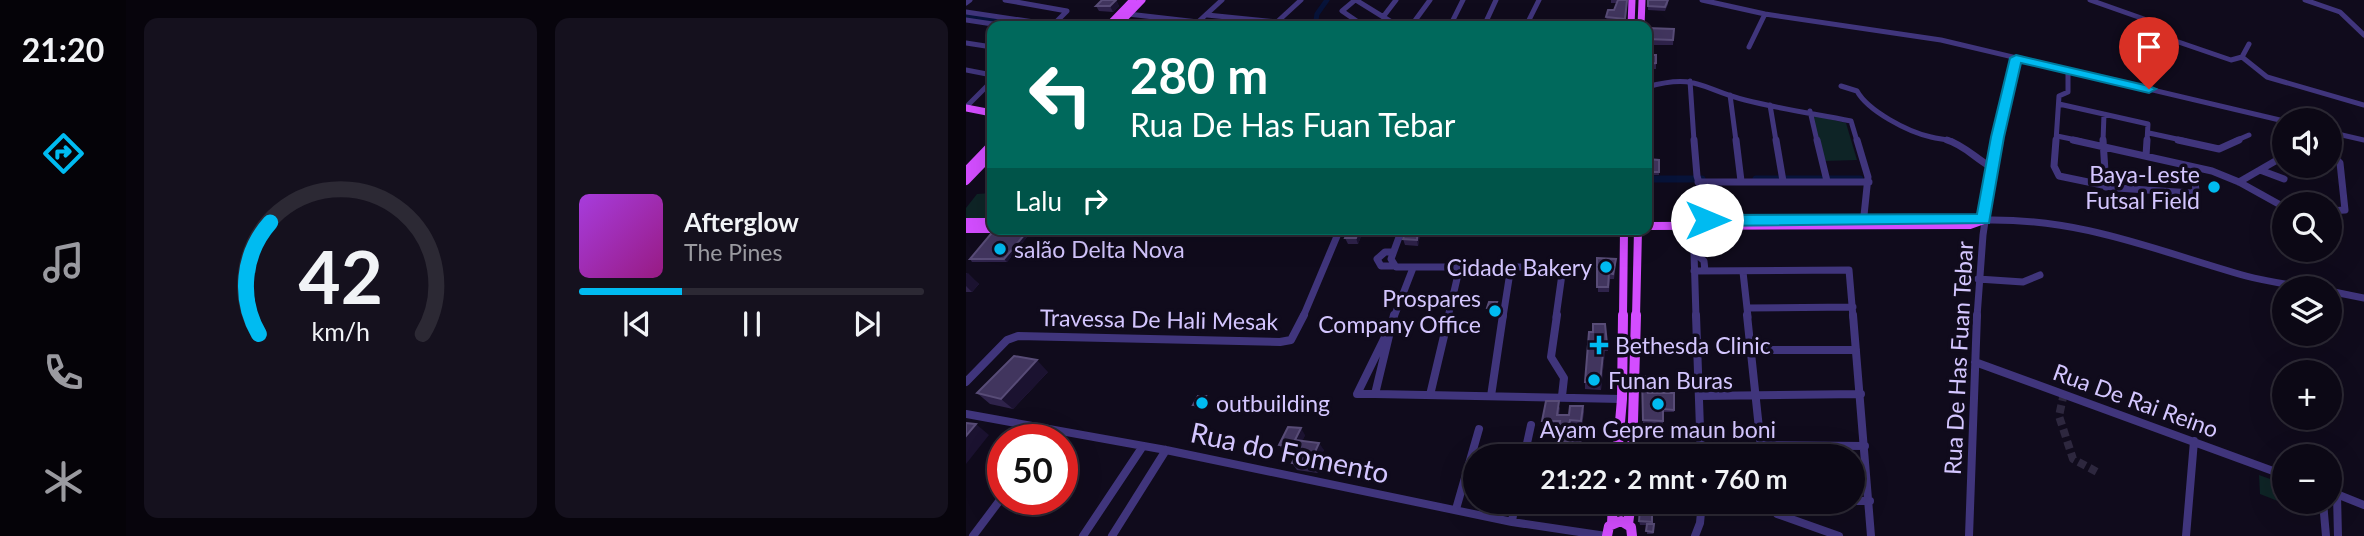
<!DOCTYPE html>
<html lang="id">
<meta charset="utf-8">
<style>
:root{--surface:#0c0815;--page:#15111e;--text:#f1f3f6;--muted:#9a9aa0;--line:#2c2934;--accent:#00bbf1}
body{margin:0;font-family:Lato,sans-serif;background:var(--page);color:var(--text);height:100vh;display:flex;flex-direction:column;font-size:26px;white-space:nowrap}
*{box-sizing:border-box;margin:0}
p{font-size:23px;color:var(--muted)}
.icon{flex:none;width:38px;height:38px;fill:none;stroke:currentColor;stroke-width:2;stroke-linecap:round;stroke-linejoin:round}
.map{position:relative;flex:1;overflow:hidden}
.drawer{display:flex;flex-direction:column;gap:18px;padding:18px;background:#07040c;width:840px}
.drawer>*{flex:none}
.guide{position:absolute;left:21px;top:21px;width:665px;height:214px;border-radius:14px;box-shadow:0 7px 28px #0002,0 0 0 2px var(--line);background:#00695c;color:#fff;overflow:hidden}
.controls{position:absolute;left:1306px;top:108px;display:grid;gap:14px}
.controls a{display:grid;place-items:center;width:70px;height:70px;border-radius:50%;background:var(--surface);box-shadow:0 7px 28px #0002,0 0 0 2px var(--line);font-size:35px}
.speed{position:absolute;left:21px;top:424px;display:flex;gap:14px;font-size:35px;font-weight:700;text-align:center}
.speed>*{display:grid;place-content:center;width:91px;height:91px;border-radius:50%;background:var(--surface);box-shadow:0 7px 28px #0002,0 0 0 2px var(--line);line-height:1}
.speed .limit{border:10px solid #d22;background:#fff;color:#111}
.pin{position:absolute;display:grid;place-items:center;width:60px;height:60px;color:#fff;margin:-72px -30px;border-radius:50% 50% 50% 0;rotate:-45deg;box-shadow:0 0 7px #0007}
.pin .icon{rotate:45deg}
.me{position:absolute;width:77px;margin:-38px;rotate:90deg;stroke-linejoin:round;filter:drop-shadow(0 0 5px #0008)}
.turn{display:flex;align-items:center;gap:24px;height:147px;padding:0 28px;font-size:32px}
.turn .icon{width:91px;height:91px;stroke-width:2.5}
.turn b{display:block;font-size:49px;line-height:60px}
.then{display:flex;align-items:center;height:66px;padding:0 28px;background:#0003;gap:14px;font-size:26px}
.drawer .tile{flex:1;display:flex;flex-direction:column;justify-content:center;gap:10px;min-width:0;padding:0 24px;border-radius:14px;background:var(--page)}
.drawer .dial{align-items:center;gap:0}
.dial svg{height:182px;overflow:visible;fill:none;stroke:var(--line);stroke-width:7;stroke-linecap:round;text-anchor:middle}
.dial text{fill:var(--text);stroke:none}
.song{display:flex;align-items:center;gap:21px}
.cover{width:84px;height:84px;border-radius:10px;background:linear-gradient(135deg,hsl(280 70% 55%),hsl(310 70% 35%))}
.played{height:7px;border-radius:4px;background:linear-gradient(90deg,var(--accent) 30%,var(--line) 30%)}
.keys{display:flex;justify-content:space-around;direction:ltr}
.drawer .tiles{flex:1;display:grid;gap:18px;grid-template-columns:repeat(2,1fr)}
.trip{position:absolute;left:497px;top:444px;width:402px;height:70px;border-radius:35px;background:var(--surface);box-shadow:0 7px 28px #0002,0 0 0 2px var(--line);font-weight:700;line-height:70px;text-align:center}
main{display:flex;flex:1;min-height:0}
.dock{display:flex;flex-direction:column;width:126px;justify-content:space-around;align-items:center;background:#050308;color:var(--muted)}
.dock .icon{width:49px;height:49px}
.dock .selected{color:var(--accent)}
.dock b{font-size:32px;color:var(--text)}
.map>svg:first-child{display:block}
.green{fill:#0e2426}
.lines{fill:none;stroke-linecap:round;stroke-linejoin:round}
.canal-far1{stroke:#071339;stroke-width:5}
.canal{stroke:#071339;stroke-width:7}
.minor-tunnel{stroke:#2d273e;stroke-width:8;stroke-dasharray:8 4.5;stroke-linecap:butt}
.minor-far2{stroke:#40357c;stroke-width:5}
.minor-far1{stroke:#40357c;stroke-width:7}
.minor{stroke:#40357c;stroke-width:8}
.major-far2{stroke:#d34dff;stroke-width:7}
.major-far1{stroke:#d34dff;stroke-width:8}
.major{stroke:#d34dff;stroke-width:10}
.wall{fill:#2f234b}
.shaded-wall{fill:#1b1230}
.building{fill:#41355e;stroke:#584c77;stroke-width:2}
.route{fill:#00bbf1;stroke:#007a9d;stroke-width:2}
.poi-dot{fill:#00bbf1;stroke:#100b1c;stroke-width:2.5}
.labels{text-anchor:middle;dominant-baseline:central;stroke-width:7;stroke-linejoin:round;paint-order:stroke}
.poi-label{font-size:23px;fill:#d4c6ff;stroke:#100b1c;text-anchor:start}
.street-label{font-size:23px;fill:#d4c6ff;stroke:#100b1c}
.near-street-label{font-size:28px;fill:#d4c6ff;stroke:#100b1c}
</style>
<main>
<nav class="dock">
<b>21:20</b>
<svg class="icon selected" aria-label="directions" viewBox="0 0 24 24"><path d="M12 3l9 9-9 9-9-9zM9 14v-3h6M13 9l2 2-2 2"/></svg>
<svg class="icon" aria-label="music" viewBox="0 0 24 24"><path d="M9 18V5l10-2v13"/><circle cx="6" cy="18" r="3"/><circle cx="16" cy="16" r="3"/></svg>
<svg class="icon" aria-label="phone" viewBox="0 0 24 24"><path d="M5 4h4l2 5-3 2q2 4 5 5l2-3 5 2v4C11 20 4 13 5 4z"/></svg>
<svg class="icon" aria-label="climate" viewBox="0 0 24 24"><path d="M12 3v18M4 7l16 10M4 17L20 7"/></svg>
</nav>
<section class="drawer">
<div class="tiles">
<div class="tile dial"><svg viewBox="0 0 100 80">
<path d="M14 69A42 42 0 1 1 86 69"/>
<path d="M14 69A42 42 0 0 1 19 20" stroke="#00bbf1"/>
<text x="50" y="56" font-size="32" font-weight="700">42</text>
<text x="50" y="72" font-size="11">km/h</text>
</svg></div>
<div class="tile">
<div class="song"><i class="cover"></i><div><b>Afterglow</b><p>The Pines</p></div></div>
<div class="played"></div>
<div class="keys"><svg class="icon" aria-label="previous" viewBox="0 0 24 24"><path d="M18 5L8 12l10 7zM5 5v14"/></svg><svg class="icon" aria-label="pause" viewBox="0 0 24 24"><path d="M8 5v14M16 5v14"/></svg><svg class="icon" aria-label="next" viewBox="0 0 24 24"><path d="M6 5l10 7-10 7zM19 5v14"/></svg></div>
</div>
</div>
</section>
<div class="map">
<svg width="1398" height="536" viewBox="0 0 1398 536">
<rect width="100%" height="100%" fill="#100b1c"/>
<path class="green" d="M846,115L880,123L891,160L858,161Z
M26,193V219H0V208L11,194Z
M1293,475L1318,484V502H1348V515L1294,494Z"/>
<g class="lines">
<path class="canal-far1" d="M0,16L60,26
M349,26L351,14L361,0"/>
<path class="canal" d="M681,179H736
M790,179H894"/>
<path class="minor-tunnel" d="M1098,393L1093,416L1107,459L1133,473"/>
<path class="minor-far2" d="M39,0L101,11L86,26
M389,0L376,11L398,26
M390,0L432,26
M736,0L799,14L975,40L1318,121
M1124,0L1178,19L1195,36L1265,60L1276,57L1283,44
M1339,0L1374,12L1398,35
M0,3L4,0
M0,12L88,25
M162,14L232,22L256,0
M241,15L311,22L325,26
M417,17L430,0
M0,20L40,26
M311,22L335,0
M445,26L464,0
M484,26L497,0
M518,26L530,0
M560,26L573,0
M0,43L26,47
M783,47L799,14
M1276,57L1301,77L1398,105
M0,70L26,75
M724,81L728,141
M875,86L891,91C902,111 942,132 965,137C972,139 979,139 986,141
M681,87C731,73 735,89 779,100C814,109 850,114 885,121L891,141
M764,95L770,141
M1093,104L1182,124L1181,141
M804,105L810,141
M0,107L26,81
M844,111L851,141
M1363,132L1398,140
M1183,133L1220,141
M1091,136L1115,141
M1031,141L1050,58
M1090,141L1093,96L1102,92V70
M1137,141L1138,114
M1269,141L1283,135"/>
<path class="minor-far1" d="M728,140L731,176L739,202L741,221
M770,140L775,181
M810,140L817,181
M851,140L861,181
M891,140L902,177L897,225
M981,140C998,145 1009,158 1025,167
M1090,140L1088,166L1093,176L1151,188L1226,193L1230,190L1227,168
M1107,140L1246,171L1273,182L1318,207
M1137,140L1140,187
M1212,140L1253,149L1273,140
M1363,152L1374,163L1379,210L1363,211
M1180,156L1181,140
M1294,170L1318,179
M732,182H903
M1273,182L1318,156
M727,220L730,317
M1018,220C1116,218 1188,250 1280,276C1303,282 1326,285 1349,289
M436,229L425,259L430,267H597L590,317
M727,251L738,261L739,271
M427,252H419L411,259L415,266H427
M728,271L883,270L887,317
M777,272L782,317
M1012,279L1057,282L1074,275
M1363,291L1398,298
M781,308L887,307
M337,317L374,229
M428,317L447,268
M482,317L494,266
M537,317L545,266
M1011,317L1017,235L1031,140"/>
<path class="minor" d="M428,315L409,394L656,399
M591,315L585,357L598,378L596,396
M730,315L735,457
M781,315L796,457
M887,315L905,536
M784,350H890
M1009,362L1318,475
M0,382L41,340L52,336L314,342L325,340L338,315
M409,394H391L419,337
M464,395L483,315
M525,396L537,315
M733,396L895,394
M0,414L200,450L546,522L640,536
M795,445L899,446
M558,457L565,425
M1363,491L1398,505
M1371,495L1372,536
M887,501H904
M801,502L811,514L873,536
M1357,502L1360,536
M490,509L513,429
M546,522L549,502
M7,536L37,496
M117,536L177,446
M146,536L200,450
M729,536L734,523L736,502
M1003,536L1011,315
M1220,536L1228,441"/>
<path class="major-far2" d="M142,26L167,0
M151,26L176,0
M665,26L666,0
M675,26L676,0
M0,108L26,113"/>
<path class="major-far1" d="M0,171L26,144
M0,181L26,154
M946,219L1016,220
M0,222H26
M681,226L1004,225L1018,220
M0,229H26
M657,317L658,230
M670,317L672,230"/>
<path class="major" d="M651,457L656,399L657,315
M666,457L670,315
M646,524L647,502
M662,524L665,502
M641,536L643,526L655,521L665,527L666,536"/>
</g>
<path class="wall" d="M150,0L153,6L147,12L133,11L130,6Z
M645,0H662L659,23L641,21L640,17L648,10L651,3H645Z
M702,0V4L699,11L682,10V6Z
M681,28L708,29L707,45H681Z
M681,55H690V69H681Z
M681,159L693,160V175H681Z
M60,229L62,232L59,235L61,237L41,262H6L4,259Z
M396,234L392,244H382L379,238Z
M454,234L452,246L439,245L437,239Z
M631,258L650,259V264L648,279H644L643,292H632Z
M0,273L13,284L6,292H0Z
M531,302L532,308L529,315L523,314L521,308Z
M639,324L642,351H639L635,390L619,389V382L627,332Z
M82,372L47,409L24,404L11,393Z
M676,376L682,393H708V412H697V424L677,423Z
M242,399L238,408H230L227,405Z
M617,406L618,412L616,426H605L603,434H615L616,440L615,449L592,448L591,442L594,427L577,426L576,421L594,407L593,415H603Z
M339,435L336,441L358,450L354,457L357,461L352,473L331,470L326,463L331,453L318,452L313,445Z
M103,471L112,479L105,490L106,492L99,502L91,501L81,514L73,513L63,506L69,499H96Z
M686,509L687,534H681V525H674L673,521Z"/>
<path class="shaded-wall" d="M150,0L153,6L147,12L144,6Z
M59,229L62,232L59,235L61,237L41,262L38,259Z
M393,229L396,234L392,244L390,238Z
M452,229L454,234L452,246L451,240Z
M2,273L13,284L6,292L0,286V274Z
M531,302L532,308L529,315L528,309Z
M638,344L639,351L635,390L634,383Z
M71,360L82,372L47,409L35,399Z
M240,396L242,399L238,408L236,405Z
M10,424L23,435L0,464V436Z
M335,428L339,435L334,447L329,440Z
M353,443L358,450L354,457L357,461L352,473L347,466L348,454Z
M103,471L112,479L105,490L106,492L99,502L96,499V482Z
M78,499H89L91,501L81,514L72,507Z"/>
<path class="building" d="M136,0H150L144,6H130Z
M652,0H661L659,19L640,17L642,10H648Z
M682,0H702L699,7L682,6Z
M681,28L708,29L707,40L681,39Z
M681,55H690V63L681,64Z
M681,159L693,160V172H681Z
M29,229H59L55,234H59L38,259H4Z
M383,229H393L390,238H379Z
M452,229L451,240L437,239L440,230Z
M631,258L650,259L647,274L643,273L642,287H631Z
M523,302H531L528,309L521,308Z
M627,324H639L641,344H638L634,383L619,382L623,332H627Z
M48,356L71,360L35,399L11,393Z
M676,376H683L682,393H708V410L697,409V421L677,420Z
M232,396H240L236,405H227Z
M580,401H593L591,415H603L604,406H617L615,421L604,420L602,434H615L614,443L591,442L594,421H576Z
M0,423L10,424L0,436Z
M322,427L335,428L329,440L353,443L348,454H353L347,466L326,463L334,447L313,445Z
M626,449L639,450L638,457H625Z
M96,470L103,471L96,482Z
M69,499H78L72,507L63,506Z
M674,509H686V522L673,521Z
M681,524H688L687,532L680,531Z"/>
<path class="route" d="M1050,55L1183,86L1190,89L1183,93L1055,63L1038,137L1023,223L741,226L733,220L741,215L1011,214L1025,137L1044,58Z"/>
<g class="poi-dot">
<circle cx="1248" cy="187" r="7"/>
<circle cx="34" cy="249" r="7"/>
<circle cx="640" cy="267" r="7"/>
<circle cx="529" cy="311" r="7"/>
<path d="M629.5 334.5h7v7h7v7h-7v7h-7v-7h-7v-7h7z"/>
<circle cx="628" cy="380" r="7"/>
<circle cx="236" cy="403" r="7"/>
<circle cx="692" cy="404" r="7"/>
</g>
<g class="labels">
<g class="poi-label">
<text x="1234" y="174" text-anchor="end">Baya-Leste<tspan x="1234" dy="26">Futsal Field</tspan></text>
<text x="48" y="249">salão Delta Nova</text>
<text x="626" y="267" text-anchor="end">Cidade Bakery</text>
<text x="515" y="298" text-anchor="end">Prospares<tspan x="515" dy="26">Company Office</tspan></text>
<text x="649" y="345">Bethesda Clinic</text>
<text x="642" y="380">Funan Buras</text>
<text x="250" y="403">outbuilding</text>
<text x="692" y="429" text-anchor="middle">Ayam Gepre maun boni</text>
</g>
<g class="street-label">
<text transform="translate(193 319) rotate(1)">Travessa De Hali Mesak</text>
<text transform="translate(992 358) rotate(-87)">Rua De Has Fuan Tebar</text>
<text transform="translate(1170 400) rotate(20)">Rua De Rai Reino</text>
</g>
<g class="near-street-label">
<text transform="translate(324 452) rotate(12)">Rua do Fomento</text>
</g>
</g>
</svg>
<div class="controls">
<a><svg class="icon" aria-label="sound" viewBox="0 0 24 24"><path d="M4 9h4l5-4v14l-5-4H4zM17 9q2 3 0 6"/></svg></a>
<a><svg class="icon" aria-label="search" viewBox="0 0 24 24"><circle cx="10" cy="10" r="6"/><path d="M15 15l6 6"/></svg></a>
<a><svg class="icon" aria-label="layers" viewBox="0 0 24 24"><path d="M12 4l9 5-9 5-9-5zM3 14l9 5 9-5"/></svg></a>
<a>+</a>
<a>−</a>
</div>
<div class="speed"><div class="limit">50</div></div>
<div class="pin" style="left:1183px;top:89px;background:#d93025"><svg class="icon" aria-label="arrive" viewBox="0 0 24 24"><path d="M6 21V4h12l-3 4 3 4H6"/></svg></div>
<svg class="me" style="left:741px;top:220px" viewBox="-20 -20 40 40"><circle r="19" fill="#fff"/><path d="M0-13L10 11 0 6-10 11z" fill="#00bbf1"/></svg>
<div class="trip">21:22 · 2 mnt · 760 m</div>
<div class="guide">
<div class="turn"><svg class="icon" aria-label="left" viewBox="0 0 24 24"><path d="M17 20v-9H6M10 6l-5 5 5 5"/></svg><div><b>280 m</b>Rua De Has Fuan Tebar</div></div>
<div class="then">Lalu<svg class="icon" aria-label="right" viewBox="0 0 24 24"><path d="M7 20v-9h11M14 6l5 5-5 5"/></svg></div>
</div>
</div>
</main>
